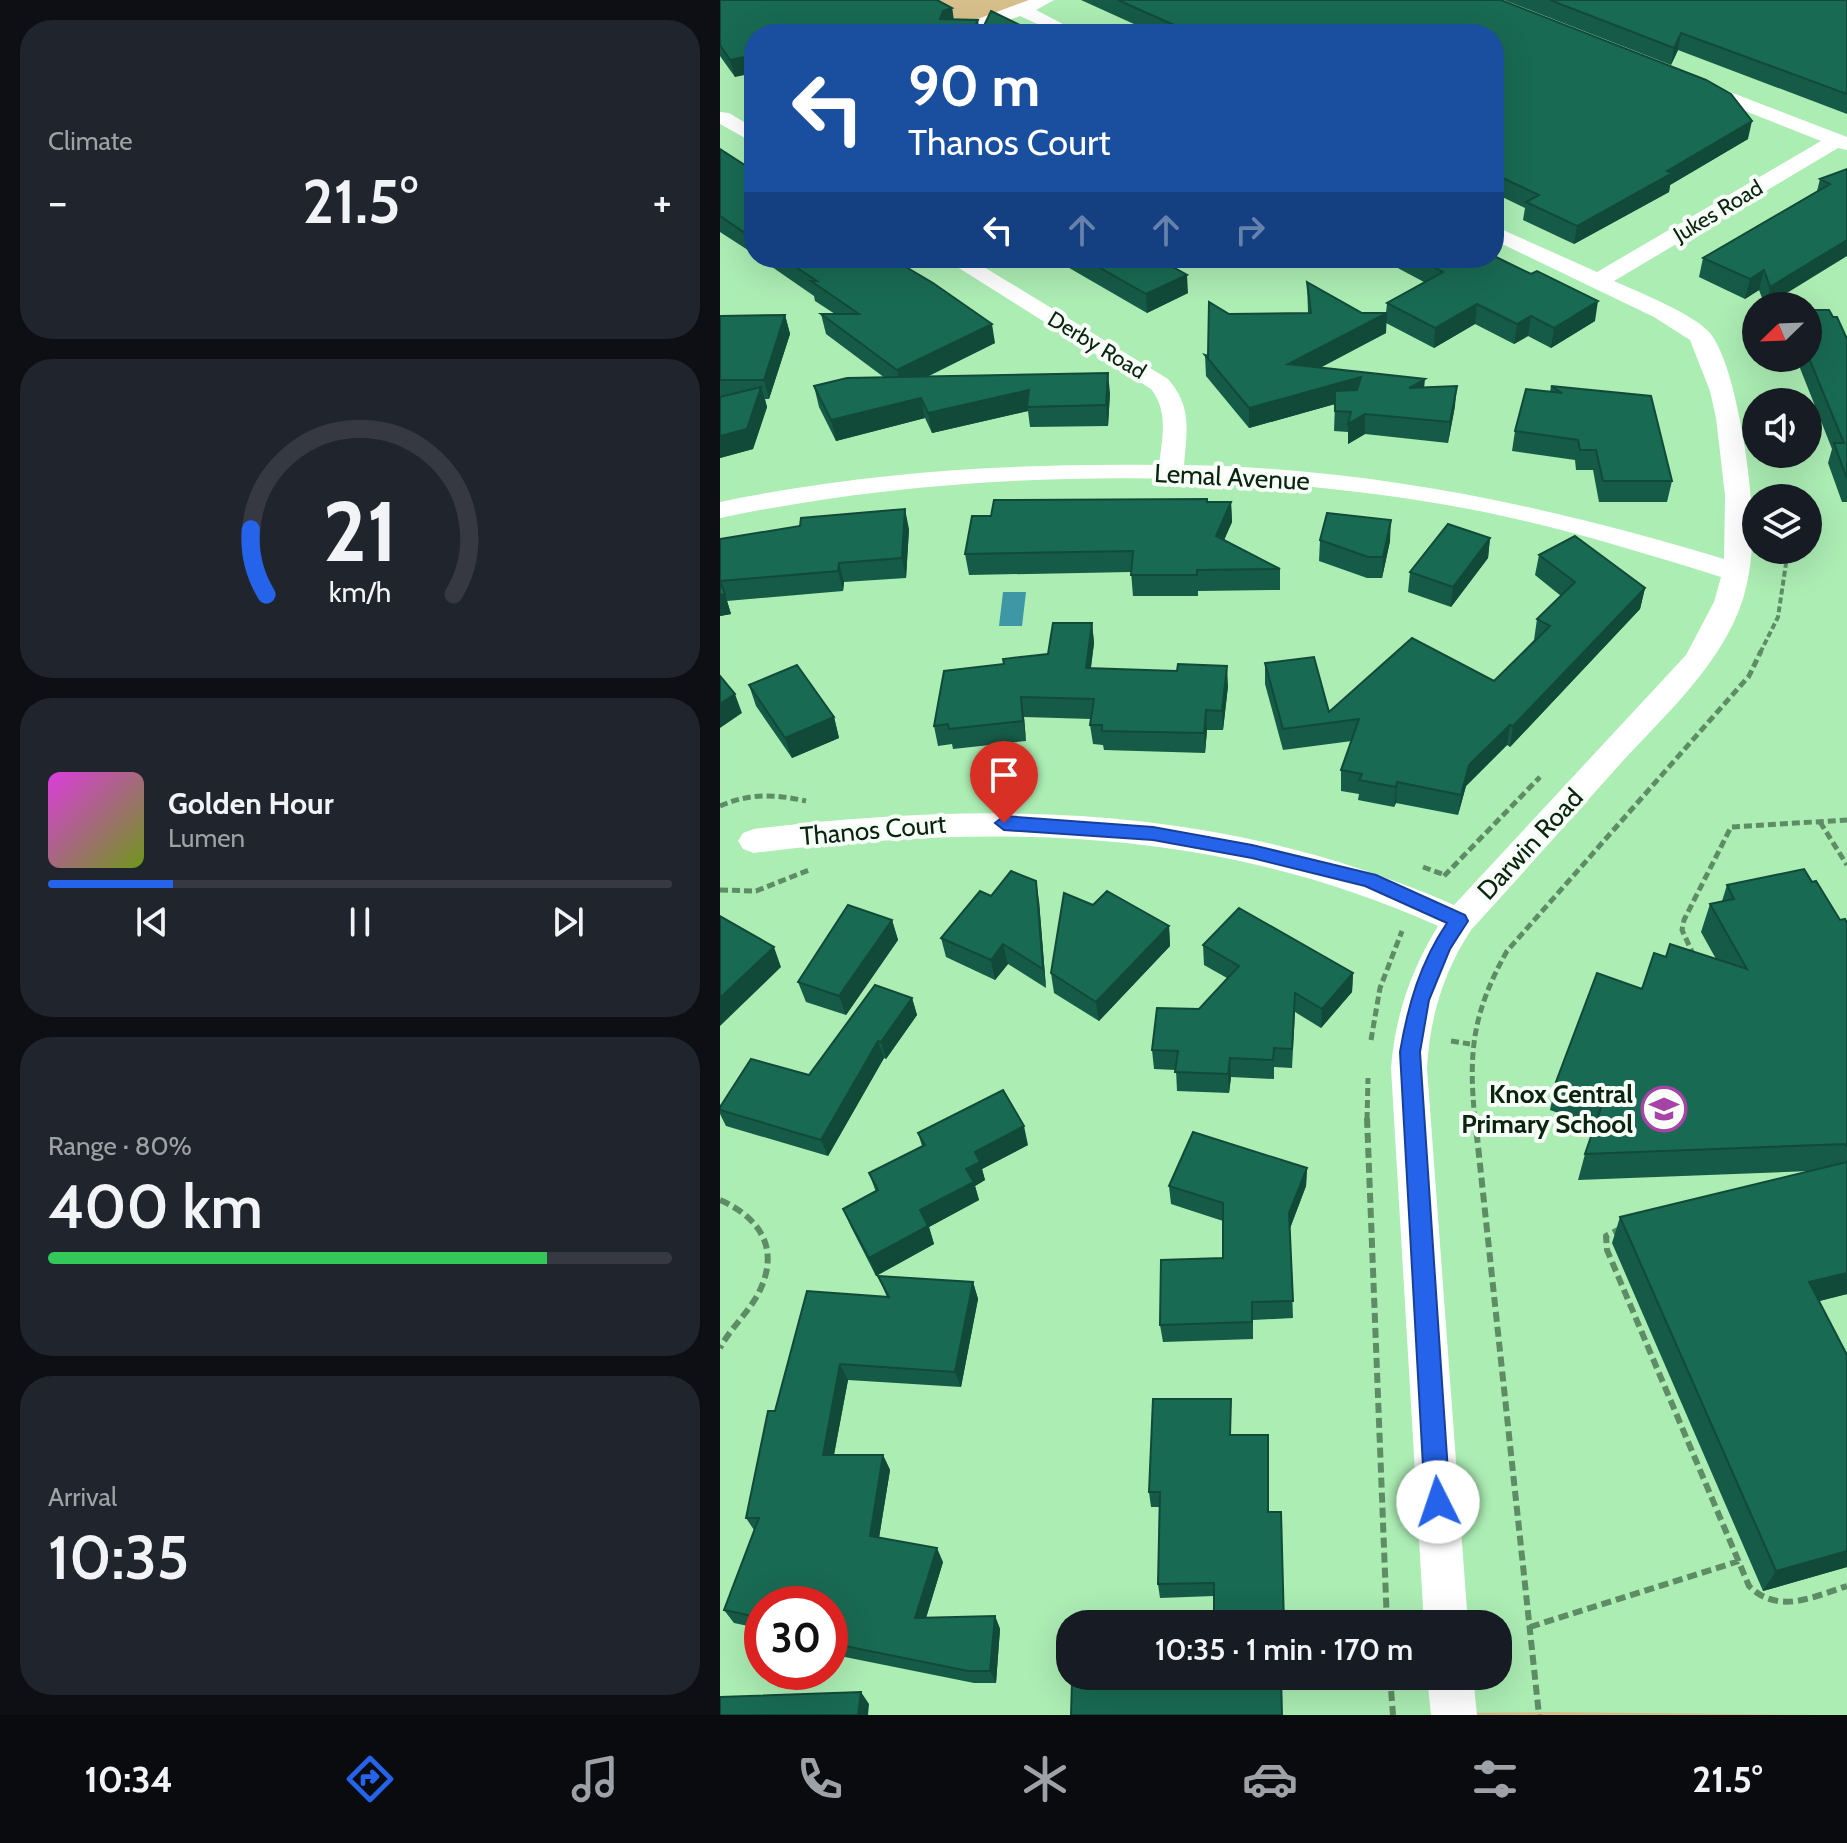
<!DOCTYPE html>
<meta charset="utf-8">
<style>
:root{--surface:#171b24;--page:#20242c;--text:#f1f3f6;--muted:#9ea1a6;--line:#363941;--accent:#2563eb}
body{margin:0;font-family:Cabin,sans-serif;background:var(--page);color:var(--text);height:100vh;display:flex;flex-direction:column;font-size:30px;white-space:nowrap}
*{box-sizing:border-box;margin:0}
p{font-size:26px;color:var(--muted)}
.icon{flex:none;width:44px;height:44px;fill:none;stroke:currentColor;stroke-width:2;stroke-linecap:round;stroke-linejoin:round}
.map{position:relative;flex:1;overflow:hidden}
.details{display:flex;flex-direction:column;gap:20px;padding:20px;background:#0d0f14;width:720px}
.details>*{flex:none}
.banner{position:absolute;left:24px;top:24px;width:760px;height:244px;border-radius:32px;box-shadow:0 8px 32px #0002;background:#1a4fa0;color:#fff;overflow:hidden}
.needle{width:52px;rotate:247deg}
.tools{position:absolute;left:1022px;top:292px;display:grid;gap:16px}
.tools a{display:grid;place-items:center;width:80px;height:80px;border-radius:50%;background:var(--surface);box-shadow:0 8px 32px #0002;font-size:40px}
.speed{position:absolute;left:24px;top:1586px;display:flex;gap:16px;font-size:40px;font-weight:700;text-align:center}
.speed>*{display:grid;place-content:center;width:104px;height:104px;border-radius:50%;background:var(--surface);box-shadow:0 8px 32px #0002;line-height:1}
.speed .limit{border:12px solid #d22;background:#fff;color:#111}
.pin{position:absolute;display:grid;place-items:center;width:68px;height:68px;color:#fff;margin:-82px -34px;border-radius:50% 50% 50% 0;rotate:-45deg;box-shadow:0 0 8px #0007}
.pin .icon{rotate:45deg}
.me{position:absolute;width:88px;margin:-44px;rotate:356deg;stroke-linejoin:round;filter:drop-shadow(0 0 6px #0008)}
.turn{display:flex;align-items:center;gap:28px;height:168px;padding:0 32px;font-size:36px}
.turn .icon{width:104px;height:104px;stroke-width:2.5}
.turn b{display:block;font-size:56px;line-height:68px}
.lanes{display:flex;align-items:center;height:76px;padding:0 32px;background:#0003;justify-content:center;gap:40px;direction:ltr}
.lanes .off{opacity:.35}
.big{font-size:60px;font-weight:600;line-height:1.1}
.details .tile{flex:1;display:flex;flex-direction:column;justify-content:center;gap:12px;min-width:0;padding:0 28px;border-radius:32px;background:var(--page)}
.details .dial{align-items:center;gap:0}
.dial svg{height:208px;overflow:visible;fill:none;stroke:var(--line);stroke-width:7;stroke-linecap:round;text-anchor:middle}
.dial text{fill:var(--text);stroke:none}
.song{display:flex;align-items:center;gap:24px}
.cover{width:96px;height:96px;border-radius:12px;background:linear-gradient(135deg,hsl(300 70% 55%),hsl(80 70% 35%))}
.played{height:8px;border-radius:4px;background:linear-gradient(90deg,var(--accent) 20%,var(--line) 20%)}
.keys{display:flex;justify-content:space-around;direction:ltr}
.heat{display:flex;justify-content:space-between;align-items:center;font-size:44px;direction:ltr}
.charge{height:12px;border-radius:6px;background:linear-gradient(90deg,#34c759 80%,var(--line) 0)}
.trip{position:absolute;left:336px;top:1610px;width:456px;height:80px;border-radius:32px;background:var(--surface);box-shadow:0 8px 32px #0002;font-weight:600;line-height:80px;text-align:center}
.tab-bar{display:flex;height:128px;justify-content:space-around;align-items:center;background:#090b0e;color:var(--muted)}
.tab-bar .icon{width:56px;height:56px}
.tab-bar .active{color:var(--accent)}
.tab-bar b{font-size:36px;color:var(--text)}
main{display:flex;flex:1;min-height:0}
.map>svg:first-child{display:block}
.green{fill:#d6bf8b}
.water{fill:#3d97a4}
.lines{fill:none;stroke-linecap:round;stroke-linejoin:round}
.path-far2{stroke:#5e8d65;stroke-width:4;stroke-dasharray:6 3;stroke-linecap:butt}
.path-far1{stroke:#5e8d65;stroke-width:5;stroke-dasharray:8 4;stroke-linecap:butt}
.path{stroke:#5e8d65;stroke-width:6;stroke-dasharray:10 5;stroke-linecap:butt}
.street{fill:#fff;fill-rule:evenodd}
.wall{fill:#165b47}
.shaded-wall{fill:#124a39}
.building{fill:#196a52;stroke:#124a39;stroke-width:2}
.route{fill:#2563eb;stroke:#184099;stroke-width:2}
.labels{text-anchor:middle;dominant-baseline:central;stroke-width:8;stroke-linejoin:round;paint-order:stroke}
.far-street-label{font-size:22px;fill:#0a240f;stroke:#f7fdf7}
.street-label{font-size:26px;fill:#0a240f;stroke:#f7fdf7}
.poi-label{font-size:26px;font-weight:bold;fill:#0a240f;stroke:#f7fdf7;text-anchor:end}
</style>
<main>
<section class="details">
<div class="tile"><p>Climate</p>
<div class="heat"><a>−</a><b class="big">21.5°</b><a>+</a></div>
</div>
<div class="tile dial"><svg viewBox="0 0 100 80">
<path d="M14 69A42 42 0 1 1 86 69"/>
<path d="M14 69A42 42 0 0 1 8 44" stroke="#2563eb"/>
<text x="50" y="56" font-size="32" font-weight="700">21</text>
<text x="50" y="72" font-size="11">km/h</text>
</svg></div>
<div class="tile">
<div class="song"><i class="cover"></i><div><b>Golden Hour</b><p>Lumen</p></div></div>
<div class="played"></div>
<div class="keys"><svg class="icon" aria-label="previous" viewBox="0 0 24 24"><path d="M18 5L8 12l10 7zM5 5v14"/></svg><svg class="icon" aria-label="pause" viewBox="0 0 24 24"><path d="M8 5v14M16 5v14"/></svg><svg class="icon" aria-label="next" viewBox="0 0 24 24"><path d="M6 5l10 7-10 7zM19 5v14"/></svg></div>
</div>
<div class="tile"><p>Range · 80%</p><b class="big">400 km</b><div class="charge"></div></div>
<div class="tile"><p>Arrival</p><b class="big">10:35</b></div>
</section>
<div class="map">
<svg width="1127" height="1715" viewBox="0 0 1127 1715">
<rect width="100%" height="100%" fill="#acedb4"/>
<path class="green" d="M201,0H325L254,27Z
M832,1712L1103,1715H734V1713Z"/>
<path class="water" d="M283,592H306L302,626H279Z"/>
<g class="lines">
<path class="path-far2" d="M1040,653L1058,617L1068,550"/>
<path class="path-far1" d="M0,806C30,793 55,794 86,801
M1100,822L1127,865
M703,867L725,875
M724,876L820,777
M0,890L36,891L89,870
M974,956L962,930L964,920L1011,827L1127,820
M651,1040L660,988L682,931
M731,1041L750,1044
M647,1120L648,1078
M755,1120C748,1051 753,1012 787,951L1029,676L1041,651"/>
<path class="path" d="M647,1118L667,1624
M755,1118L819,1715
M0,1200C43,1219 61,1252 37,1296C26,1315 10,1329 0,1348
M902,1228L886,1236L887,1250L1029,1586C1058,1615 1093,1597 1127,1586
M810,1627L1019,1561
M670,1676L673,1715"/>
<path class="street" d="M309,0H334L316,10L362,34H339L300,16L251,34H225L228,30Z
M979,80L1127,137V150L1118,148L894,281C918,292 974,314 990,333C1009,357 1020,418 1025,449C1032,499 1038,549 1023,599C1002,664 946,714 901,763C851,819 801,875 751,930C723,973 710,1017 707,1068L748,1624H704L671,1068C675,1016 691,970 718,926C492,825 275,824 34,853L23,849L18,841L23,833L34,829C280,800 503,804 734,905L966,655L994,602L1001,577C911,549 820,521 727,505C499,465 226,470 0,518V502C144,472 292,463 439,465C442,439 449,411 431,389L223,258H249L448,379C472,406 467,431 464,465C652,468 825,505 1004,559L1005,495L996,418L990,391L970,340L934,317L774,240V226L877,272L1101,141L972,90L970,86Z
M0,112L9,113L34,128V143L0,124Z
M707,1676H753L757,1715H711Z"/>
</g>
<path class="wall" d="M0,0L232,8L234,20L260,34H318H34L15,77L0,56Z
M361,0H781L1028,139L950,185L949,192L854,244L803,220L805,208L774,193V34H436Z
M784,0H1127V114L958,50L951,65Z
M0,149L34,171V254L0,232Z
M1127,169L1047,306H1045L1039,290L1025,299L979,277L983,258L1097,191L1100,179Z
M39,258H164L275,343L207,377L390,393L388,426L310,427L308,411L212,433L205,418L116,441L99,407L94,386L165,378L106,334L101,314H115L95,301L94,296Z
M332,258H437L468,293L427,313Z
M659,258H774L875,321L831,348L808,336L794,344L755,324L714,348L666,323V333L600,368L704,387L735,406L728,443L645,434L628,444V432L614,431L615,404L529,428L486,376L485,355L488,356L509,314L588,313L587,282L642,313H666L667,303L704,282Z
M1088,310L1113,317L1127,339V502H1122L1108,463L1112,449L1076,358H1088Z
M65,315L70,334L49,399H45L47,407L33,449L0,458V316Z
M831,386L931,396L952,481L947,502H879L873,470H856L855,460L792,451L795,431L830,392Z
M487,502H511L512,522L504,540L560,569V590L478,591V596H413L411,572L249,575L245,554L271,516Z
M189,529L186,578L124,582L123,591L7,601L11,614L0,616V539Z
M770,538L768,558L731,607L688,592L690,572Z
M600,540L670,541L662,578H647L599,561Z
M819,555L925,588L920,609L790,747L787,745L746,786L738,815L676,803L674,807L638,800L639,794L621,791V770L632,741L563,750L545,684V663L609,712L774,681L814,640L817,619L841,596L815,575Z
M372,623L374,643L371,668L508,686L503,730H487L485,753L384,750L383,745L373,744L370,725L371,719L304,717L306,741L233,749L232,744L218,746L214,726L328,654Z
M29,685L114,717L119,738L72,758L36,706Z
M1092,882L1120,920L1127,923V1294L1099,1301L1127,1355V1567L1043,1591L892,1243L900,1217L1090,1171L858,1180L865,1154L875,1126L830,1110L836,1082L922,989L946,957L996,959L981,932L990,904L1002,901L1007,885Z
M271,896L319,901L326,988L288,964L275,980L226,957L221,938Z
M373,905L449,926L450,946L379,1021L334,993L331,973Z
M172,920L178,940L126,1015L86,1002L78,982Z
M483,945L633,973L632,992L601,1028L575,1012L572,1068L554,1067V1079L511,1077L509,1093L457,1091L456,1070L434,1069L432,1050L479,1009L507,978L484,965Z
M192,998L197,1015L166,1059L164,1058L108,1156L6,1126L0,1114V1107L89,1075Z
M198,1133L308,1145L262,1169L265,1180L255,1186L259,1200L209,1227L214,1244L156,1276L131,1227L123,1209L156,1192L149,1173L202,1146Z
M587,1168L586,1186L570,1228L573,1318L533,1320V1339L443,1342L440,1325L503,1258V1221L451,1204L449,1186Z
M158,1276L253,1282L258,1299L241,1387L128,1380L114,1455H163L170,1470L159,1538L223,1562L206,1618L275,1616L280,1629L276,1683H254L110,1654V1604H42V1629L14,1623L4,1610L34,1530L26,1518L55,1411L167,1297Z
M511,1399V1435L548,1512L494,1596L440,1598L438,1584L439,1507H431L429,1492Z"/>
<path class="shaded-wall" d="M232,8L234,24L220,19L223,11Z
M258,20L260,34H251Z
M961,33L958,50L951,65L954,48Z
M34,55V73L15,77L10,60Z
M1032,121L1028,139L950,185L949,192L854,244L857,226L947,171Z
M1127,240V256L1046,306L1050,287Z
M1044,270L1039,290L1025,299L1030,279Z
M467,275L468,293L427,313L426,294Z
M878,301L875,321L831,348L834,328Z
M757,304L755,324L714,348L715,328Z
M667,313L666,333L568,384V364Z
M65,315L70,334L49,399L44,380Z
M811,316L808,336L794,344L797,324Z
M272,324L275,343L181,389L177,370Z
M388,373L390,393L388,426L386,405Z
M641,377L640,397L529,428V408Z
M705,379L703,399L689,388Z
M737,386L735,406L728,443L730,422Z
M41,387L47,407L33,449L0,458V436Z
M309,390L308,411L212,433L208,413Z
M201,398L205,418L116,441L111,420Z
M645,414V434L628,444V424Z
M511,502L512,522L497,556L496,536Z
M185,509L189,529L186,578L182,558Z
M671,520L670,541L662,578L663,557Z
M770,538L768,558L731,607L733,587Z
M119,563L124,582L123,591L118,571Z
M925,588L920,609L790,747L793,726Z
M5,594L11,614L0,616V595Z
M372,623L374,643L368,688L366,668Z
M507,666L508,686L503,730L502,711Z
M15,694L22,713L0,728V704Z
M301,697L304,717L306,741L303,721Z
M486,710L487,730L485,753L484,733Z
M114,717L119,738L72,758L65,738Z
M790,725L787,745L746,786L738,815L741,795L749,765Z
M677,782L676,803L674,807L676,787Z
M316,881L319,901L326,988L323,969Z
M172,920L178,940L126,1015L119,996Z
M449,926L450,946L379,1021L376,1002Z
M283,944L288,964L275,980L271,960Z
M54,947L61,967L0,1026V998Z
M633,973L632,992L601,1028L602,1009Z
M192,998L197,1015L166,1059L161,1042Z
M158,1041L164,1058L108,1156L101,1140Z
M510,1058L511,1077L509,1093L508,1074Z
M304,1126L308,1145L262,1169L265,1180L255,1186L259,1200L209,1227L214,1244L156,1276L149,1258L246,1169L255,1152Z
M587,1168L586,1186L569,1231V1213Z
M1127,1273V1294L1076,1307L1089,1282Z
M253,1282L258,1299L241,1387L235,1372Z
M120,1364L128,1380L111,1470L103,1455Z
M163,1455L170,1470L157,1550L150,1536Z
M217,1548L223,1562L202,1631L195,1618Z
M1127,1551V1567L1043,1591L1056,1571Z
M275,1616L280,1629L276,1683L270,1671Z
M141,1692L149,1704L148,1715H138Z"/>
<path class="building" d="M0,0H217L232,8L223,11L220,19L258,20L251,34H34V55L10,60L0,45Z
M398,0H781L986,80L1011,94L1032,121L947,171L952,173L857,226L806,202L819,195L774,174V34H474Z
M830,0H1127V94L961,33L954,48Z
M271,11L318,34H260Z
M0,149L34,171V239L0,216Z
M1127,169V240L1050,287L1044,270L1030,279L983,258L1110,184L1100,179Z
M774,256L811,274L817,271L878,301L834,328L811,316L797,324L757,304L715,328L667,303L723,272L697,258H774Z
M62,258H164L176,266L181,264L213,283L272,324L177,370L101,314H139L91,281H97Z
M363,258H437L467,275L426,294Z
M587,282L642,313H667L568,364L705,379L689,388L737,386L730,422L645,414L628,424L631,412L615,411V391L637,390L641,377L529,408L485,355L488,356L489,302L509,314L591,313Z
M1088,310H1109L1113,317H1117L1127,339V479L1114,443H1124L1088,356Z
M65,315L44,380H0V316Z
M388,373L386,405L307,407L309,390L208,413L201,398L111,420L94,386L127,378Z
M831,386L931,396L952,481H883L876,450H860L858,440L795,431L806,389L842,393Z
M41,387L27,429L0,436V397Z
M487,499V502H511L496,536L560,569L477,570V575H411L413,551L245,554L252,516H271L274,500Z
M185,509L182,558L119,563L118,571L0,581L5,594L0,595V539L80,526L81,518Z
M607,513L671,520L663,557H648L600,540Z
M728,524L770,538L733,587L690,572Z
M855,536L925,588L793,726L790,725L749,765L741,795L677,782L676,787L639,780L642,774L621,770L639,719L563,729L545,663L594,657L609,712L692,638L774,681L830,626L817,619L855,582L819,555Z
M333,623H372L366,668L457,671L458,664L507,666L502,711L486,710L484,733L382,731V725H370L374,699L301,697L303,721L229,729L228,724L214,726L224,671L284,664L283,659L328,654Z
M77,665L114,717L65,738L29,685Z
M0,676L15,694L0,704Z
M1084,869L1092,882L1096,881L1120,920L1125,919L1127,923V1147L1126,1144L865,1154L884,1099L836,1082L877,973L922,989L934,953L946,957L950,944L1027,969L990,904L1014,899L1007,885Z
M291,871L316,881L323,969L283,944L271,960L221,938L260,891L271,896Z
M387,891L449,926L376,1002L331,973L344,893L373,905Z
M128,905L172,920L119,996L78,982Z
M519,908L633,973L602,1009L575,993L572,1049L554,1048L553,1060L510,1058L508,1074L455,1072L458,1051L432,1050L437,1008L479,1009L519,966L483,945Z
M0,916L54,947L0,998Z
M155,985L192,998L161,1042L158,1041L101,1140L0,1110V1107L31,1059L89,1075Z
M283,1090L304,1126L255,1152L260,1162L246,1169L254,1182L200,1210L208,1226L149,1258L123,1209L158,1190L149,1173L205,1145L198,1133Z
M473,1132L587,1168L569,1213L573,1301L532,1302V1322L440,1325L441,1260L503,1258V1203L449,1186Z
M1127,1162V1273L1089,1282L1127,1355V1551L1056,1571L900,1217Z
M158,1276L253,1282L235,1372L120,1364L103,1455H163L150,1536L217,1548L195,1618L275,1616L270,1671H248L110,1643V1604H42V1618L4,1610L39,1518H26L48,1411H55L87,1291L169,1297Z
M433,1399H511L510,1435H548V1512H561L564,1624H494V1583L438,1584L440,1492H429Z
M495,1676H561L562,1715H351L352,1681Z
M141,1692L138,1715H0V1697Z"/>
<path class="route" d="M284,816L433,827L532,845L656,875L745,915L748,921L730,949L709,1000L700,1052L730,1502L726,1511L718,1514L709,1511L705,1502L680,1052C688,1005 700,963 727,923L645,886L532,858L433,840L284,830L275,823Z"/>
<defs>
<g id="school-ring" transform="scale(2.3)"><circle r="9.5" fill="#f7fdf7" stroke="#a742a6" stroke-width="1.5"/><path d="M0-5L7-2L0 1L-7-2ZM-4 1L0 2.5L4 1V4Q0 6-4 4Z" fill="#a742a6"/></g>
</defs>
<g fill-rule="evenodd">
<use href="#school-ring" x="944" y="1109"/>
</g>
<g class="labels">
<g class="far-street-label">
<text transform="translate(998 211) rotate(-31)">Jukes Road</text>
<text transform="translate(377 345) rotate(31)">Derby Road</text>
</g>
<g class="street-label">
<text transform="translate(512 477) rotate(3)">Lemal Avenue</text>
<text transform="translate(153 830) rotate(-5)">Thanos Court</text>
<text transform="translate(810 844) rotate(-47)">Darwin Road</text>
</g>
<g class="poi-label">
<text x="913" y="1094">Knox Central<tspan x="913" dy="30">Primary School</tspan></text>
</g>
</g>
</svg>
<div class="tools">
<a><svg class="needle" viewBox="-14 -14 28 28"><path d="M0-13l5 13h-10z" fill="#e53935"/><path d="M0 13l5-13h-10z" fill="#9ea1a6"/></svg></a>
<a><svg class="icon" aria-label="sound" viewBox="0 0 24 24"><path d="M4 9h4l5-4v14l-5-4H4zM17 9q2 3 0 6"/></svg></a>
<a><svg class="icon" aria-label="layers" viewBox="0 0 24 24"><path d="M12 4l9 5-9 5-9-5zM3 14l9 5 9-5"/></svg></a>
</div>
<div class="speed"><div class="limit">30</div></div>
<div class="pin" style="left:284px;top:823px;background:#d93025"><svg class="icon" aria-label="arrive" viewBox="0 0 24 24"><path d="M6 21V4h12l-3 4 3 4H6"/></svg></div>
<svg class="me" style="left:718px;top:1502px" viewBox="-20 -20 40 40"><circle r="19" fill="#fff"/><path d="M0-13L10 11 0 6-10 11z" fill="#2563eb"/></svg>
<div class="trip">10:35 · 1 min · 170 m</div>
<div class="banner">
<div class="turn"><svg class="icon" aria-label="left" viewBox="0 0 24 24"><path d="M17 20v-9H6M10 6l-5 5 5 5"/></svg><div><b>90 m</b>Thanos Court</div></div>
<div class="lanes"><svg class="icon" aria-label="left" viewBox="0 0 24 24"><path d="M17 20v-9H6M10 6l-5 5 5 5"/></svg><svg class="icon off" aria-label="ahead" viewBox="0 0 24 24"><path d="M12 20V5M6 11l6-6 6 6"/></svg><svg class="icon off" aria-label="ahead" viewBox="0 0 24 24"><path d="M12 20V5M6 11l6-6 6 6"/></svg><svg class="icon off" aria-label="right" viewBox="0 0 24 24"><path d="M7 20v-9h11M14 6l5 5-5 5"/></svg></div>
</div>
</div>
</main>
<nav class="tab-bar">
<b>10:34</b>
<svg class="icon active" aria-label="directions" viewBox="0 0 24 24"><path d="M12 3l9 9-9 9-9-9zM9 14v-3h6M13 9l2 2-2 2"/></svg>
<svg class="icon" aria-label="music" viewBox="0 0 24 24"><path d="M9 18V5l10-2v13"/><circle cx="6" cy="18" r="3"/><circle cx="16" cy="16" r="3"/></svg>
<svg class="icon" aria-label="phone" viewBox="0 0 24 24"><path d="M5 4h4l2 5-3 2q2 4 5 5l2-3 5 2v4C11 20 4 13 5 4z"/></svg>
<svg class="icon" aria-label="climate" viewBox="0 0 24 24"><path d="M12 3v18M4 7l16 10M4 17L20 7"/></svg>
<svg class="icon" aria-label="car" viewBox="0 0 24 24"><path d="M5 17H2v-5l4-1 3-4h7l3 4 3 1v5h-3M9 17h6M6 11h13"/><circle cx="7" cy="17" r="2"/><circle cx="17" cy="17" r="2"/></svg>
<svg class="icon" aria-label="filters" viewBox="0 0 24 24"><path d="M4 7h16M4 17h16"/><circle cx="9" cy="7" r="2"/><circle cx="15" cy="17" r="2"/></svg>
<b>21.5°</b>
</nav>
